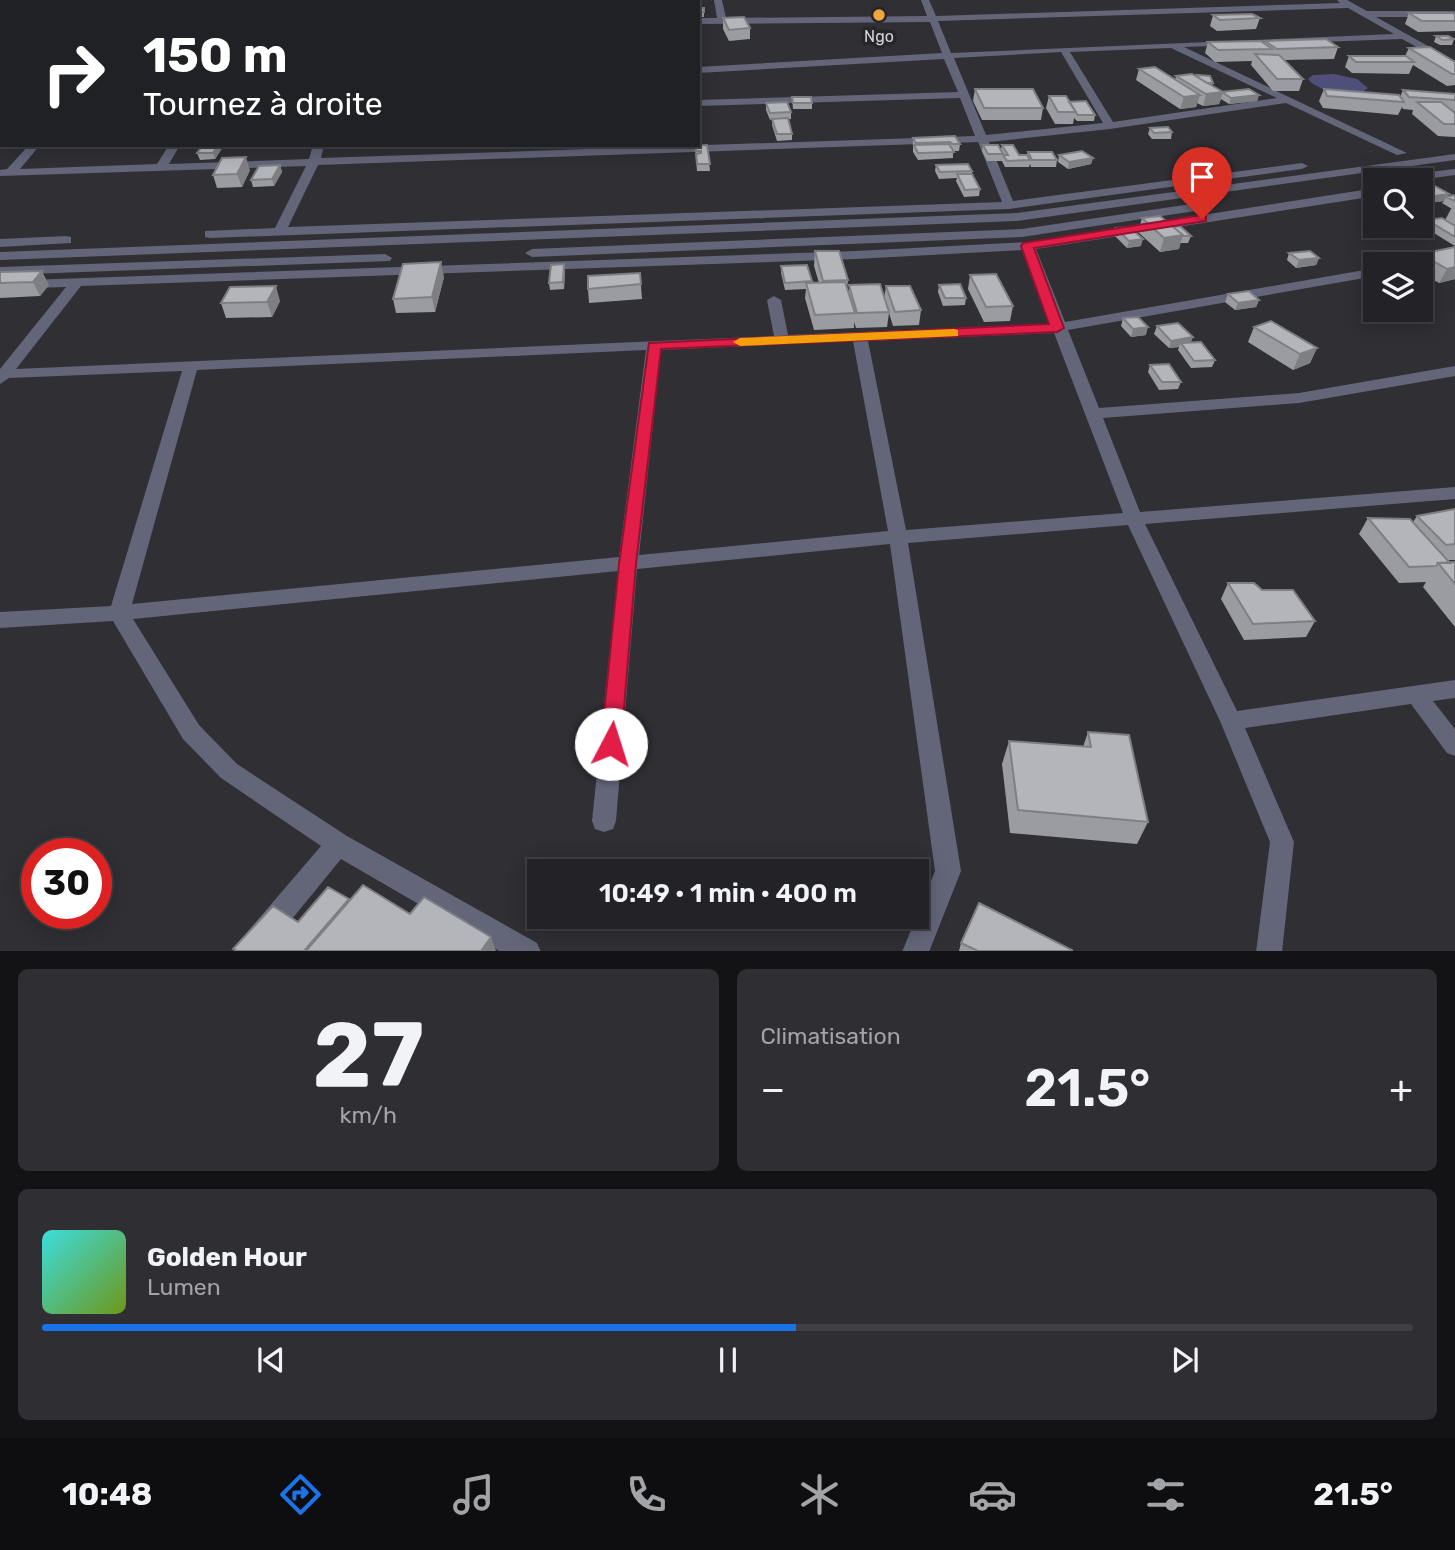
<!DOCTYPE html>
<html lang="fr">
<meta charset="utf-8">
<style>
:root{--surface:#232327;--page:#2f2f33;--text:#f1f3f6;--muted:#a3a4a7;--line:#404044;--accent:#1a73e8}
body{margin:0;font-family:Rubik,sans-serif;background:var(--page);color:var(--text);height:100vh;display:flex;flex-direction:column;font-size:26px;white-space:nowrap}
*{box-sizing:border-box;margin:0}
p{font-size:23px;color:var(--muted)}
.icon{flex:none;width:38px;height:38px;fill:none;stroke:currentColor;stroke-width:2;stroke-linecap:round;stroke-linejoin:round}
.map{position:relative;height:951px;overflow:hidden}
.panel{display:flex;flex-direction:column;gap:18px;padding:18px;background:#131315;flex:1}
.panel>*{flex:none}
.hud{position:absolute;left:0px;top:0px;width:700px;height:147px;box-shadow:0 4px 18px #0003,0 0 0 2px var(--line);background:#202124;color:#fff;overflow:hidden}
.tools{position:absolute;left:1363px;top:168px;display:grid;gap:14px}
.tools a{display:grid;place-items:center;width:70px;height:70px;border-radius:0px;background:var(--surface);box-shadow:0 4px 18px #0003,0 0 0 2px var(--line);font-size:35px}
.speed{position:absolute;left:21px;top:838px;display:flex;gap:14px;font-size:35px;font-weight:700;text-align:center}
.speed>*{display:grid;place-content:center;width:91px;height:91px;border-radius:50%;background:var(--surface);box-shadow:0 4px 18px #0003,0 0 0 2px var(--line);line-height:1}
.speed .limit{border:10px solid #d22;background:#fff;color:#111}
.pin{position:absolute;display:grid;place-items:center;width:60px;height:60px;color:#fff;margin:-72px -30px;border-radius:50% 50% 50% 0;rotate:-45deg;box-shadow:0 0 7px #0007}
.pin .icon{rotate:45deg}
.me{position:absolute;width:77px;margin:-38px;rotate:5deg;stroke-linejoin:round;filter:drop-shadow(0 0 5px #0008)}
.turn{display:flex;align-items:center;gap:24px;height:147px;padding:0 28px;font-size:32px}
.turn .icon{width:91px;height:91px;stroke-width:2.5}
.turn b{display:block;font-size:49px;line-height:60px}
.big{font-size:52px;font-weight:600;line-height:1.1}
.panel .card{flex:1;display:flex;flex-direction:column;justify-content:center;gap:10px;min-width:0;padding:0 24px;border-radius:10px;background:var(--page)}
.panel .dial{align-items:center;gap:0}
.dial b{font-size:91px;line-height:1}
.song{display:flex;align-items:center;gap:21px}
.cover{width:84px;height:84px;border-radius:10px;background:linear-gradient(135deg,hsl(180 70% 55%),hsl(80 70% 35%))}
.played{height:7px;border-radius:4px;background:linear-gradient(90deg,var(--accent) 55%,var(--line) 55%)}
.keys{display:flex;justify-content:space-around;direction:ltr}
.heat{display:flex;justify-content:space-between;align-items:center;font-size:38px;direction:ltr}
.panel .tiles{flex:1;display:grid;gap:18px;grid-template-columns:1fr 1fr}
.card:last-child{grid-column:span 2}
.trip{position:absolute;left:527px;top:859px;width:402px;height:70px;border-radius:0px;background:var(--surface);box-shadow:0 4px 18px #0003,0 0 0 2px var(--line);font-weight:600;line-height:70px;text-align:center}
.tab-bar{display:flex;height:112px;justify-content:space-around;align-items:center;background:#0e0e10;color:var(--muted)}
.tab-bar .icon{width:49px;height:49px}
.tab-bar .selected{color:var(--accent)}
.tab-bar b{font-size:32px;color:var(--text)}
.map>svg:first-child{display:block}
.green{fill:#4e5079}
.lines{fill:none;stroke-linecap:round;stroke-linejoin:round}
.minor{fill:#636579;fill-rule:evenodd}
.wall{fill:#9b9ca1}
.shaded-wall{fill:#7e7f83}
.building{fill:#b4b5bb;stroke:#7e7f83;stroke-width:2}
.route{fill:#e11d48;stroke:#92132f;stroke-width:2}
.slow{fill:#f59e0b}
.poi-dot{fill:#f0a63e;stroke:#25252a;stroke-width:2.5}
.labels{text-anchor:middle;dominant-baseline:central;stroke-width:7;stroke-linejoin:round;paint-order:stroke}
.far-poi-label{font-size:16px;fill:#d4d4d7;stroke:#25252a}
</style>
<div class="map">
<svg width="1455" height="952" viewBox="0 0 1455 952">
<rect width="100%" height="100%" fill="#2f2f34"/>
<path class="green" d="M1334,74L1357,79L1368,88C1356,99 1317,92 1308,79L1313,75Z"/>
<g class="lines">
<path class="minor" d="M115,0H135L136,1L113,2Z
M244,0H252L253,2H245Z
M366,0H374L365,2Z
M714,0H722L726,18L927,16L921,0H929L936,16L1340,3L1337,0H1347L1367,11H1455V17H1376L1455,61V68L1402,39L1184,47L1407,153L1397,155L1286,103L1110,129L989,142L1013,201L1302,163L1308,166L1302,169L1009,209L210,238L205,237V231L275,228L306,166L0,176V170L7,169L29,145H40L20,169L157,164L169,145H180L169,164L309,159L313,145H324L321,158L975,136L960,98L698,106V100L958,92L944,59L698,73V67L942,53L930,22L698,24V18H717ZM1348,8L1394,34L951,53L938,21ZM1171,48L1277,98L1113,122L1070,52ZM1061,52L1103,123L986,135L954,58ZM978,142L1002,202L288,227L318,165Z
M0,5H2V11H0Z
M2,53V60L0,61V54Z
M1455,154V160L1017,221L0,260V252L1017,213Z
M1455,169V175L1419,180H1388L1394,176Z
M1376,188V196L1036,249L1065,322L1376,268V276L1068,330L1099,408L1299,393L1455,366V376L1299,403L1103,418L1140,512L1455,487V499L1145,524L1237,711L1455,680V698L1433,701L1455,729V756L1447,753L1411,704L1245,728L1294,842L1282,952H1256L1270,842L1220,721L1128,525L908,543L961,871L929,952H902L935,871L890,544L637,569L616,821L613,829L604,832L595,829L592,821L618,571L133,619L199,725L237,764L347,836L537,943L541,952H501L341,859L265,952H234L238,943L321,846L221,778L183,739L113,621L0,628V612L111,606L182,371L9,378L0,384V369L66,287L0,289V281L856,251L1028,242ZM1023,250L1051,324L788,335L781,300L774,296L767,300L774,336L16,369L81,286L856,259ZM1054,333L1123,513L906,530L868,341ZM853,341L888,531L639,555L661,350ZM646,350L619,557L132,604L197,370Z
M1198,203L1204,207L1202,210L1022,237L532,257L525,253L532,249L1022,229Z
M66,236L71,237V243L0,247V239Z
M385,254L392,258L390,261L0,275V267Z"/>
</g>
<path class="wall" d="M698,8H704V17H698Z
M1409,13L1455,14V31L1418,32L1405,24Z
M1213,15L1260,18L1256,29L1217,31L1210,26Z
M723,18L750,28V39L729,41L723,29Z
M1436,36L1454,39L1452,45H1440L1434,42Z
M1265,41L1338,47L1334,59L1284,60L1303,79L1299,91H1273L1251,65L1252,61L1215,62L1205,53L1208,42L1265,43Z
M1409,48L1455,62V85L1447,86L1413,65L1409,74L1352,73L1345,67L1349,56H1405Z
M1139,69L1175,80L1176,76L1197,77V75L1213,83L1212,86L1223,92L1259,95L1257,101L1229,104L1221,99L1219,104L1203,106L1197,103L1196,107L1180,109L1136,80Z
M975,89L1043,108L1041,120H982L973,101Z
M1324,89L1400,97L1403,90L1455,94V137L1438,136L1412,114L1413,110L1403,109L1402,107L1398,115L1323,108L1319,101Z
M1049,96L1070,102L1095,115L1094,121H1077L1074,118L1073,124H1055L1046,108Z
M792,97L812,103V109H793Z
M766,103L791,112V119H788L792,134V140L777,141L772,125V119L770,120L766,110Z
M1150,128L1172,132L1171,139H1152L1148,134Z
M955,136L960,144L959,151H953V158L918,160L913,152V138Z
M203,145H224L215,159L200,160L197,153Z
M707,145L710,171H697L695,146Z
M983,145L1001,150L1002,145L1019,155H1027L1028,152L1057,160L1056,167H1031L1030,164L1029,167H1005L1002,161L1003,155L1002,161H987L982,151Z
M1059,155L1093,158L1091,164L1068,169L1058,162Z
M280,165L282,172L274,186L253,187L251,180Z
M936,165L972,171V174L980,189L979,196L964,197L956,181L957,178L939,179L935,171Z
M250,170L242,187L217,188L213,175Z
M1421,188L1448,196L1455,195V246L1424,227L1427,220H1445L1451,209H1452L1442,203L1444,201L1421,204Z
M1142,218L1173,227L1191,236L1188,243H1180L1179,249L1160,252L1138,232Z
M1116,228L1141,246L1127,248L1114,235Z
M1455,247V279L1439,283L1421,273V264H1416L1421,254Z
M815,251L848,280L847,288L849,294V285L884,299L886,286L921,310L919,325L893,326L889,313L887,327L856,328L854,322V328L814,330L805,298L806,289L785,290L781,273V266L812,281V283H819L814,266Z
M1289,253L1319,258L1316,265L1296,268L1287,260Z
M0,272L49,285L40,296L0,298Z
M565,272L564,289L550,290L549,283Z
M640,273L642,299L589,303L588,289Z
M970,275L1013,306L1010,321L984,322L968,289Z
M444,277L435,312L396,313L393,299Z
M939,285L966,298L965,305L943,306L938,292Z
M1228,294L1259,300L1256,307L1235,310L1225,302Z
M280,301L272,317L226,318L221,303Z
M1123,318L1146,335L1131,337L1121,326Z
M1157,326L1191,342L1215,360L1212,367L1191,368L1178,350L1179,347L1169,348L1154,334Z
M1254,327L1317,348L1310,363L1293,370L1248,342Z
M1150,365L1181,382L1178,389L1159,390L1148,372Z
M1455,509V560H1448L1450,563L1455,562V627L1423,587L1426,582L1399,583L1359,534L1368,518L1413,522L1417,516Z
M1228,583L1262,590L1315,621L1306,637L1244,640L1221,599Z
M1088,732L1148,822L1137,844L1010,833L1002,764L1009,741L1083,747Z
M961,943L1072,951H959Z"/>
<path class="shaded-wall" d="M2,32V47L0,48V34Z
M1223,92L1219,104L1203,106L1206,94Z
M1200,95L1196,107L1180,109L1184,97Z
M1259,95L1257,101L1229,104L1231,98Z
M218,145H224L215,159L213,153Z
M246,157L250,170L242,187L237,174Z
M1093,158L1091,164L1068,169L1069,162Z
M280,165L282,172L274,186L272,179Z
M1449,194L1447,197H1446L1444,201L1421,204V198Z
M1183,235L1179,249L1160,252L1164,238Z
M1143,239L1141,246L1127,248L1129,241Z
M1319,258L1316,265L1296,268L1299,260Z
M441,262L444,277L435,312L432,297Z
M564,264L565,272L564,289L563,282Z
M1455,267V279L1439,283L1447,269Z
M42,271L49,285L40,296L33,282Z
M276,286L280,301L272,317L267,302Z
M1259,300L1256,307L1235,310L1238,303Z
M1148,327L1146,335L1131,337L1133,329Z
M1193,337L1190,345L1181,343L1179,347L1169,348L1171,341Z
M1317,348L1310,363L1293,370L1300,354Z
M349,899L356,914L325,951H304Z
M491,937L496,951H481Z"/>
<path class="building" d="M339,0H347V2H338Z
M440,0H476L440,2Z
M698,8H704V12H698Z
M1409,13H1453L1455,14V21H1422Z
M1252,14L1260,18L1220,20L1213,15Z
M744,17L750,28L729,30L723,18Z
M1436,36H1448L1454,39L1443,40Z
M1326,39L1338,47L1277,49L1265,41Z
M1261,41L1272,49L1218,50L1208,42Z
M1430,47L1455,62V74H1452L1409,48Z
M1255,54L1279,55L1303,79H1277Z
M1349,56H1406L1414,62H1356Z
M1155,67L1200,95L1184,97L1139,69Z
M1192,74L1223,92L1206,94L1176,76Z
M1197,75L1210,76L1213,83H1207L1199,78Z
M975,89H1033L1043,108H984Z
M1249,89L1259,95L1231,98L1222,92Z
M1324,89L1399,95L1404,102L1327,96Z
M1403,90L1455,94V100L1409,97Z
M1049,96H1066L1076,112H1058Z
M792,97H811L812,103H793Z
M1086,101L1095,115H1078L1069,102Z
M787,102L791,112L770,113L766,103Z
M1417,102H1441L1455,113V124H1444Z
M788,118L792,134H777L772,119Z
M1168,127L1172,132L1154,133L1150,128Z
M955,136L960,144H952L950,142L916,143L913,138Z
M949,144L954,152L918,153L914,145Z
M203,145H218L213,153H197Z
M707,145L710,164H697L696,154L701,153V151H696L695,146Z
M983,145H998L1003,154H988Z
M1002,145H1013L1019,155H1027L1030,160L1007,161L1003,155H1008Z
M1082,151L1093,158L1069,162L1059,155Z
M1028,152H1052L1057,160H1032Z
M246,157L237,174L213,175L222,158Z
M968,164L972,171L940,172L936,165Z
M280,165L272,179L251,180L259,166Z
M957,174H972L980,189L965,190Z
M1435,186L1449,194L1421,198V188Z
M1455,195V201L1446,197Z
M1160,216L1183,235L1164,238L1142,218Z
M1442,218L1455,226V237L1427,220Z
M1180,226L1191,236H1183V235L1173,227Z
M1129,227L1143,239L1129,241L1116,228Z
M1455,247V267L1447,269L1421,254Z
M815,251H839L848,280L823,281Z
M1310,251L1319,258L1299,260L1289,253Z
M441,262L432,297L393,299L403,264Z
M564,264L563,282L549,283L551,265Z
M807,265L812,281L785,283L781,266Z
M42,271L33,282L0,283V272Z
M640,273L641,284L588,289V276Z
M996,274L1013,306L986,307L970,275Z
M845,282L855,313L815,315L806,283Z
M880,284L889,312L857,313L849,285Z
M960,284L966,298H945L939,285Z
M276,286L267,302L221,303L230,287Z
M886,286H910L921,310L895,312Z
M1249,291L1259,300L1238,303L1228,294Z
M1138,317L1148,327L1133,329L1123,318Z
M1271,321L1317,348L1300,354L1254,327Z
M1178,323L1193,337L1171,341L1157,326Z
M1201,342L1215,360L1194,361L1181,343Z
M1169,364L1181,382H1162L1150,365Z
M1455,509V544L1446,545L1417,516Z
M1368,518L1410,519L1450,563H1438L1436,566L1409,567Z
M1455,562V584L1438,563Z
M1228,583H1254L1262,590H1293L1315,621L1253,624Z
M1088,732L1129,735L1148,822L1018,810L1009,741L1091,747Z
M363,885L410,914L424,897L491,937L481,951H306Z
M328,887L349,899L304,951H237L233,949L273,906L298,922Z
M979,903L1072,950V951H978L961,943Z"/>
<path class="route" d="M1202,215L1206,216V221L1034,248L1064,328L1057,332L661,349L636,564L621,744L618,750L611,753L604,750L601,744L619,564L649,343L1049,324L1021,246L1023,243Z"/>
<path class="slow" d="M954,329L958,330V336L740,346L733,342L740,338Z"/>
<circle class="poi-dot" cx="879" cy="15" r="7"/>
<g class="labels">
<g class="far-poi-label">
<text x="879" y="36">Ngo</text>
</g>
</g>
</svg>
<div class="tools">
<a><svg class="icon" aria-label="search" viewBox="0 0 24 24"><circle cx="10" cy="10" r="6"/><path d="M15 15l6 6"/></svg></a>
<a><svg class="icon" aria-label="layers" viewBox="0 0 24 24"><path d="M12 4l9 5-9 5-9-5zM3 14l9 5 9-5"/></svg></a>
</div>
<div class="speed"><div class="limit">30</div></div>
<div class="pin" style="left:1202px;top:219px;background:#d93025"><svg class="icon" aria-label="arrive" viewBox="0 0 24 24"><path d="M6 21V4h12l-3 4 3 4H6"/></svg></div>
<svg class="me" style="left:611px;top:744px" viewBox="-20 -20 40 40"><circle r="19" fill="#fff"/><path d="M0-13L10 11 0 6-10 11z" fill="#e11d48"/></svg>
<div class="trip">10:49 · 1 min · 400 m</div>
<div class="hud">
<div class="turn"><svg class="icon" aria-label="right" viewBox="0 0 24 24"><path d="M7 20v-9h11M14 6l5 5-5 5"/></svg><div><b>150 m</b>Tournez à droite</div></div>
</div>
</div>
<section class="panel">
<div class="tiles">
<div class="card dial"><b>27</b><p>km/h</p></div>
<div class="card"><p>Climatisation</p>
<div class="heat"><a>−</a><b class="big">21.5°</b><a>+</a></div>
</div>
<div class="card">
<div class="song"><i class="cover"></i><div><b>Golden Hour</b><p>Lumen</p></div></div>
<div class="played"></div>
<div class="keys"><svg class="icon" aria-label="previous" viewBox="0 0 24 24"><path d="M18 5L8 12l10 7zM5 5v14"/></svg><svg class="icon" aria-label="pause" viewBox="0 0 24 24"><path d="M8 5v14M16 5v14"/></svg><svg class="icon" aria-label="next" viewBox="0 0 24 24"><path d="M6 5l10 7-10 7zM19 5v14"/></svg></div>
</div>
</div>
</section>
<nav class="tab-bar">
<b>10:48</b>
<svg class="icon selected" aria-label="directions" viewBox="0 0 24 24"><path d="M12 3l9 9-9 9-9-9zM9 14v-3h6M13 9l2 2-2 2"/></svg>
<svg class="icon" aria-label="music" viewBox="0 0 24 24"><path d="M9 18V5l10-2v13"/><circle cx="6" cy="18" r="3"/><circle cx="16" cy="16" r="3"/></svg>
<svg class="icon" aria-label="phone" viewBox="0 0 24 24"><path d="M5 4h4l2 5-3 2q2 4 5 5l2-3 5 2v4C11 20 4 13 5 4z"/></svg>
<svg class="icon" aria-label="climate" viewBox="0 0 24 24"><path d="M12 3v18M4 7l16 10M4 17L20 7"/></svg>
<svg class="icon" aria-label="car" viewBox="0 0 24 24"><path d="M5 17H2v-5l4-1 3-4h7l3 4 3 1v5h-3M9 17h6M6 11h13"/><circle cx="7" cy="17" r="2"/><circle cx="17" cy="17" r="2"/></svg>
<svg class="icon" aria-label="filters" viewBox="0 0 24 24"><path d="M4 7h16M4 17h16"/><circle cx="9" cy="7" r="2"/><circle cx="15" cy="17" r="2"/></svg>
<b>21.5°</b>
</nav>
